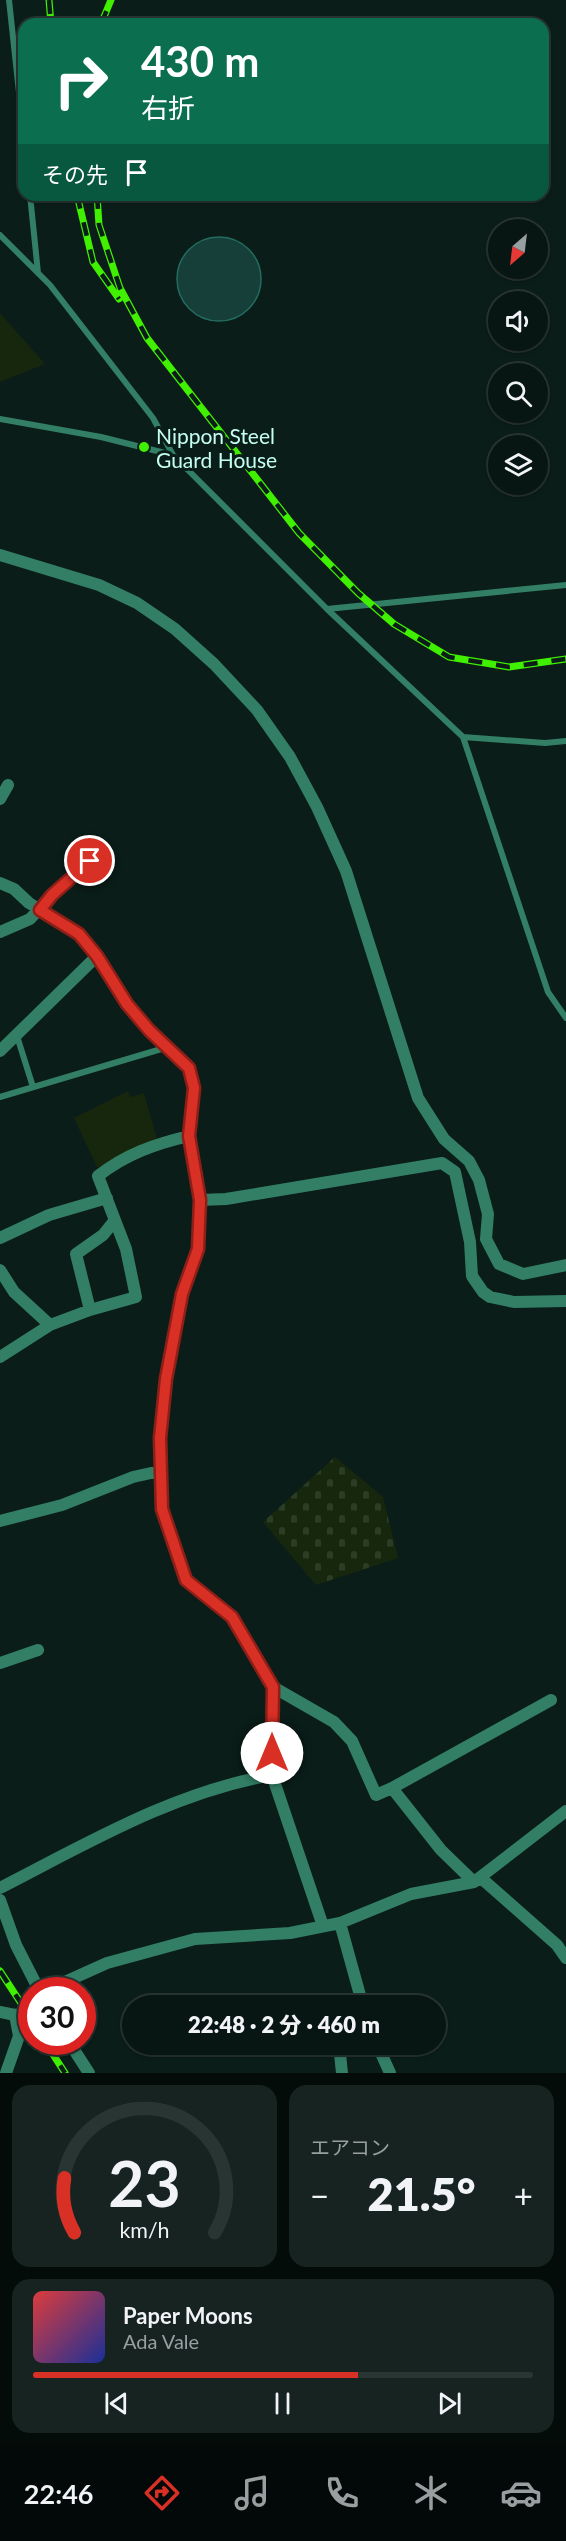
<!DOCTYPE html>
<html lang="ja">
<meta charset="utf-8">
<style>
:root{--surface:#081613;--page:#162321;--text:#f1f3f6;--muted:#989fa0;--line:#293533;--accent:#d93025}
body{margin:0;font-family:Lato,"Noto Sans JP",sans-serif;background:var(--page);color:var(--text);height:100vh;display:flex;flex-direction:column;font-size:22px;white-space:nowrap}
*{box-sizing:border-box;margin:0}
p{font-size:20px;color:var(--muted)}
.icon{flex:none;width:33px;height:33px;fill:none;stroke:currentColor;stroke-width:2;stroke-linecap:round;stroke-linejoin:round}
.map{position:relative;height:2073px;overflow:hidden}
.panel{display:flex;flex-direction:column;gap:12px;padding:12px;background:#040c0a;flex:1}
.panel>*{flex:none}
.top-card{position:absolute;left:18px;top:18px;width:531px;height:183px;border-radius:18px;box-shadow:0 2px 4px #0004,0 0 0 2px var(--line);background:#0b6e4f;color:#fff;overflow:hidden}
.needle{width:39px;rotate:208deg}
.fabs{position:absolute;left:488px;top:219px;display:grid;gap:12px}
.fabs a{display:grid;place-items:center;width:60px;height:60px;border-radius:50%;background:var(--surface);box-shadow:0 2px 4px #0004,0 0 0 2px var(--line);font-size:30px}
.speed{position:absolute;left:18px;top:1977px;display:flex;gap:12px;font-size:30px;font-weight:700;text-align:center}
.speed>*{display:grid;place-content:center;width:78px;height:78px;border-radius:50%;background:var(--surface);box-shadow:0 2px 4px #0004,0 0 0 2px var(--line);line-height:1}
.speed .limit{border:9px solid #d22;background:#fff;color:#111}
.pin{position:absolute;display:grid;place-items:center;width:51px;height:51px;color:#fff;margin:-26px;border:3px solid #fff;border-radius:50%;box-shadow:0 2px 6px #0007}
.me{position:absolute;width:66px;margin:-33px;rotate:0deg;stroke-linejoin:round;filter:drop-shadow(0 0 4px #0008)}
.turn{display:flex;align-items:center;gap:21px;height:126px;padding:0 24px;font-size:27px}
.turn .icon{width:78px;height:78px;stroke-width:2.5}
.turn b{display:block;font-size:42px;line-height:51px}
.then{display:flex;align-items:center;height:57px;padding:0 24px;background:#0003;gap:12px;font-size:22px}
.big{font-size:45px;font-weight:800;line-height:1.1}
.panel .tile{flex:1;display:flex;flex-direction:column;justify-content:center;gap:9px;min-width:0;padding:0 21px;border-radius:18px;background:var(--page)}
.panel .dial{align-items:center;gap:0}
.dial svg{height:156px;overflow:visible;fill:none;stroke:var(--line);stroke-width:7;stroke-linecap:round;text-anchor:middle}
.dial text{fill:var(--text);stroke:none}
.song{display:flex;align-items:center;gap:18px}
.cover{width:72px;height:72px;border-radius:9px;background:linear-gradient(135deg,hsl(0 70% 55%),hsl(230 70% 35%))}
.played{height:6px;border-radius:3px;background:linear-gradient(90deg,var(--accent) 65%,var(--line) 65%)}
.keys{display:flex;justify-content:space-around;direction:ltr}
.heat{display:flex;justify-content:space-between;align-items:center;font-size:33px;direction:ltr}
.panel .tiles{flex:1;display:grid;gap:12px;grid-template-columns:1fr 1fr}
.tile:last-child{grid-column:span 2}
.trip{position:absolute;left:122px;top:1995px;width:324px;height:60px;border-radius:30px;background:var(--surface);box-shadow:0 2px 4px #0004,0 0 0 2px var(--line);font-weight:800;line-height:60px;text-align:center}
.dock{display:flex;height:96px;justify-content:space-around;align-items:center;background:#030908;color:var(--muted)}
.dock .icon{width:42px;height:42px}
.dock .active{color:var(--accent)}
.dock b{font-size:27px;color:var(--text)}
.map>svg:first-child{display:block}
.green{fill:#17270d}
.cemetery{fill:url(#cemetery-stones)}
.building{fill:#153f38;stroke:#256c60;stroke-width:1.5}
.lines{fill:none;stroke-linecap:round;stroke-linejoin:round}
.service{stroke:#327f65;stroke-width:6}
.minor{stroke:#327f65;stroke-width:12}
.rail-casing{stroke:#40f000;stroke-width:7}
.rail{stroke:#0a1d19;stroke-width:4.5;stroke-dasharray:14;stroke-linecap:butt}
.route-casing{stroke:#8d1f18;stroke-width:15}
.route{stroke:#d93025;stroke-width:10}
.poi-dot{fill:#40f000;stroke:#0a1d19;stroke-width:2}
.labels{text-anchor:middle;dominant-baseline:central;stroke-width:6;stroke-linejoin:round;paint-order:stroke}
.poi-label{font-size:21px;fill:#c5fff0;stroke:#0a1d19;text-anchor:start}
</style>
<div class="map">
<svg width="566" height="2073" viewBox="0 0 566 2073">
<defs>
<pattern id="cemetery-stones" width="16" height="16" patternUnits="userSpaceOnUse" patternTransform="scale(1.5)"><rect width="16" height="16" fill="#17270d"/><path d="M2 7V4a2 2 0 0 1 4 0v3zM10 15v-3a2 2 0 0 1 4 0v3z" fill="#2c3d25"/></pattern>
</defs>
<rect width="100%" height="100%" fill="#0a1d19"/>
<path class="green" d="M0,313L45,364L0,382Z
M128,1091L130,1097L144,1093L157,1139L103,1168L97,1167L74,1118Z"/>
<path class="cemetery" d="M335,1457L383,1497L398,1558L316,1585L263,1522Z"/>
<path class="building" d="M177 279a42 42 0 1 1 84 0a42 42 0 1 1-84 0Z"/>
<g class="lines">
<path class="service" d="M9,0L24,139
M30,195L38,273
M0,235L50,285L153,418L173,455L327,609L463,737L548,992L566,1018
M0,419L101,437L173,455
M327,609L566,585
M463,737L545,743L566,741
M17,1036L33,1087
M0,1097L168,1047"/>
<path class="minor" d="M0,555L99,585L137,603L175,629L214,664L257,710L290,757L317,807L346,871L418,1098L444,1139L469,1161L479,1180L488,1214L486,1239L499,1264L523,1274L566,1265
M0,799L8,785
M0,883L14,889L29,903L79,934L97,956L127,1004L149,1030L189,1068L194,1088L189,1136L200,1200L198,1249L182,1295L166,1379L160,1438L162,1509L186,1580L232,1617L273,1687L272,1775L323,1926
M0,932L30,919L52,895L90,861
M0,1051L97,956
M200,1200L226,1199L442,1163L455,1172L470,1242L472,1276L483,1292L490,1297L514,1302L566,1301
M0,1238L49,1215L107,1198
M0,1270L14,1292L50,1325
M90,1310L76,1254L103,1235L115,1220
M0,1357L50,1325L90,1310L136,1297L126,1249L98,1176C126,1154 155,1144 189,1136
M0,1521L62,1505L133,1477L160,1471
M0,1663L38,1650
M273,1687L334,1722L352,1741L376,1795L392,1788L441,1850L474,1882
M392,1788L551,1700
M481,1878L557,1945L566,1958
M0,1888C88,1843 174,1792 272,1775
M0,1900L16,1945L39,1990
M340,1923L363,2006
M47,1990L107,1963L195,1939L290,1933L340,1923L411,1894L474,1882L566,1811
M0,2012L15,2015
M69,2042L89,2073
M339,2044L342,2073
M377,2044L390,2073
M6,2073L19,2036L15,2015L32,2012"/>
<g class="rail-casing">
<path id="rail" d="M49,0L51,24
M101,24L111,0
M77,195L93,262L119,299
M97,195L99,225L120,288L147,338L299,533L358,593L394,624L449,657L509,667L566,659
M0,1971L32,2020
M45,2042L65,2073"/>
</g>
<use href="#rail" class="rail"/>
</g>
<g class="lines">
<g class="route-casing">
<path id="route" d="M90,861L52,895L40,910L79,934L97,956L127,1004L149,1030L189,1068L194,1088L189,1136L200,1200L198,1249L182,1294L166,1379L160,1438L162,1509L186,1580L232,1617L273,1687L272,1753"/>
</g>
<use href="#route" class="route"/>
</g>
<circle class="poi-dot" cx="144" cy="447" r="6"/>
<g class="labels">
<g class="poi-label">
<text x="156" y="435">Nippon Steel<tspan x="156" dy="24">Guard House</tspan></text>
</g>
</g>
</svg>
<div class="fabs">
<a><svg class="needle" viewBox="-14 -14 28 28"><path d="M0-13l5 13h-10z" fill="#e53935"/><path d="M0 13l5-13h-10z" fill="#989fa0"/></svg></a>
<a><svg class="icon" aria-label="sound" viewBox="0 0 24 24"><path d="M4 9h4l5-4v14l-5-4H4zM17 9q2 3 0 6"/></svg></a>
<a><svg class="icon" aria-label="search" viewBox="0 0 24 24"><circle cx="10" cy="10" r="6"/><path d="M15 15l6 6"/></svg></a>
<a><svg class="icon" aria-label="layers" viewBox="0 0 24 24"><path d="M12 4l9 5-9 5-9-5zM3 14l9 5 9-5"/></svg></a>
</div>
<div class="speed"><div class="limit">30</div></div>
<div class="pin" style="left:90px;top:861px;background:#d93025"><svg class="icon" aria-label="arrive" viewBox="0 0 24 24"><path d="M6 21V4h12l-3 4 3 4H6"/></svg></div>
<svg class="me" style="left:272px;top:1753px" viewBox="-20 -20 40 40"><circle r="19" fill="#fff"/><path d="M0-13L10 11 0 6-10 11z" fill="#d93025"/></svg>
<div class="trip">22:48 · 2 分 · 460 m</div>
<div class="top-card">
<div class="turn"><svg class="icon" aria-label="right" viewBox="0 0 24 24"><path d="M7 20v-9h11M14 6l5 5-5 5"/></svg><div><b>430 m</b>右折</div></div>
<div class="then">その先<svg class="icon" aria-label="arrive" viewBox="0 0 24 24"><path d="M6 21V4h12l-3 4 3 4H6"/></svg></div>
</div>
</div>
<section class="panel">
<div class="tiles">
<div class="tile dial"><svg viewBox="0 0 100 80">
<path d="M14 69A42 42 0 1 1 86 69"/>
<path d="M14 69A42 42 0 0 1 9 41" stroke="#d93025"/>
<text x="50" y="56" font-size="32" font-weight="700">23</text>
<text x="50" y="72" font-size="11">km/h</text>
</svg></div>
<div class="tile"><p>エアコン</p>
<div class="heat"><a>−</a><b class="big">21.5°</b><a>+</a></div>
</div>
<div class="tile">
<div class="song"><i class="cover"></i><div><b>Paper Moons</b><p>Ada Vale</p></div></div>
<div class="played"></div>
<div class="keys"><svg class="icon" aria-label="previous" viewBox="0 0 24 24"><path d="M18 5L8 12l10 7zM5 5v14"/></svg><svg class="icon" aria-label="pause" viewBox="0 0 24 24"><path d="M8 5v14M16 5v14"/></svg><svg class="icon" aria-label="next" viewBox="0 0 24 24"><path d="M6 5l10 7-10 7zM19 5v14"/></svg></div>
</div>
</div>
</section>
<nav class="dock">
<b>22:46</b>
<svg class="icon active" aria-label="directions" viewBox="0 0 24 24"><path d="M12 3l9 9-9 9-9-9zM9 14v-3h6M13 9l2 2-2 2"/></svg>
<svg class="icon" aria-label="music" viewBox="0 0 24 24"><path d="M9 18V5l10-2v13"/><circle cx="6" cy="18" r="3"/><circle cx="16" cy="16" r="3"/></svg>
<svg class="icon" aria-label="phone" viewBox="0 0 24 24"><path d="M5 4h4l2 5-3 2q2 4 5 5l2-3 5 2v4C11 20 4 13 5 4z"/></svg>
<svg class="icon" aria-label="climate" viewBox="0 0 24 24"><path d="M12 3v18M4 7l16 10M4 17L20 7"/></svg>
<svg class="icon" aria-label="car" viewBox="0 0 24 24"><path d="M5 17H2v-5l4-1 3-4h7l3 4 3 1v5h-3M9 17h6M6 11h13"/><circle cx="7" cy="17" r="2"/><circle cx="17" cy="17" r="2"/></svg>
</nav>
